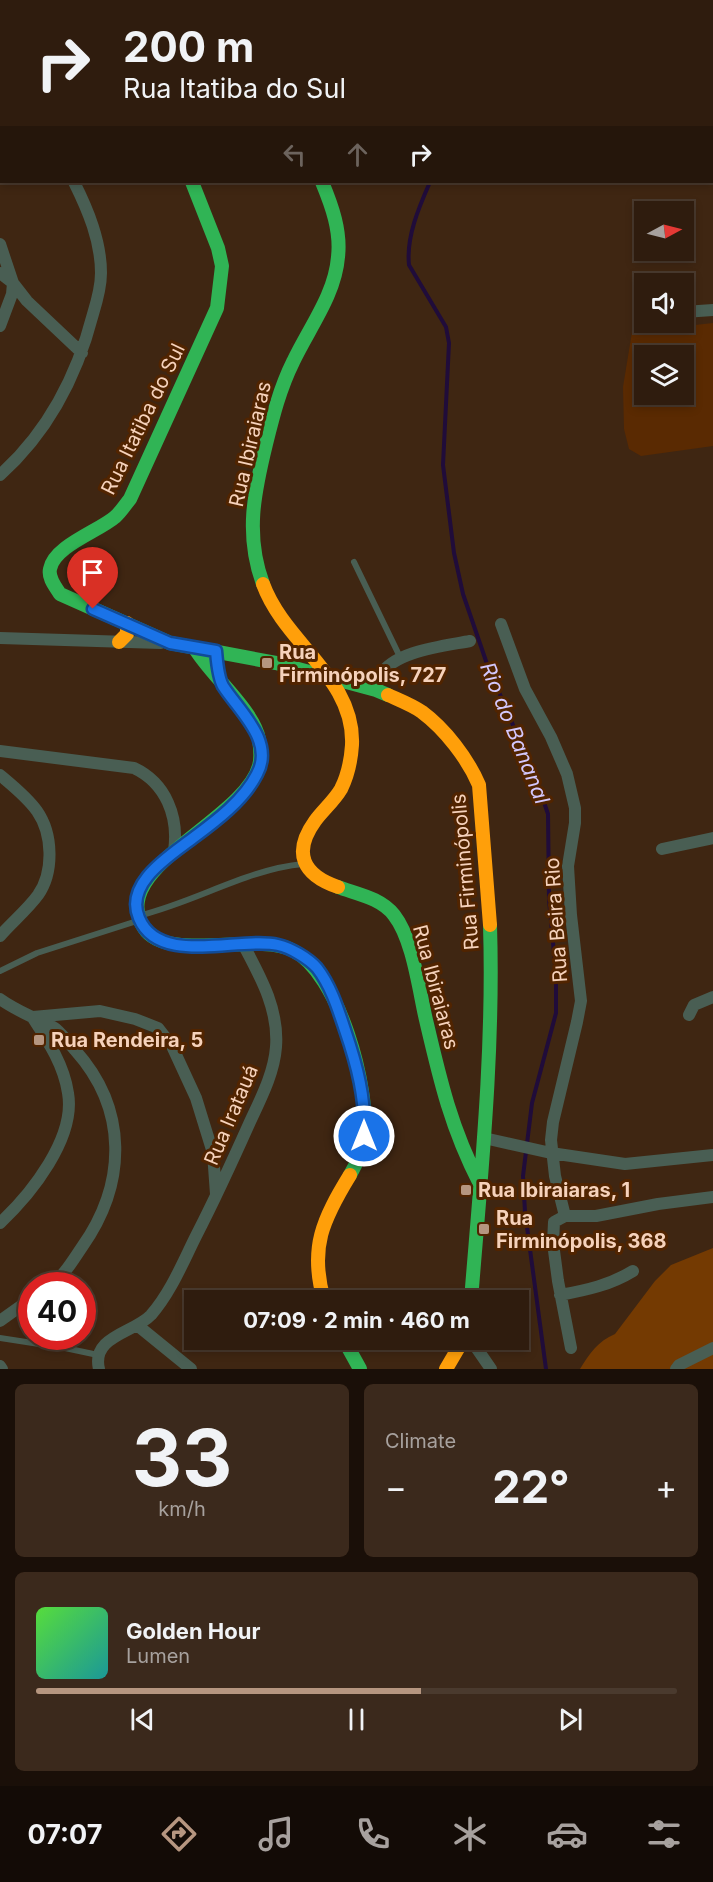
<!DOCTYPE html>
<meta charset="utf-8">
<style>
:root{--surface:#2f1c0e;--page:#3b291c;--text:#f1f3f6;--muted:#a7a19e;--line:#4a3a2e;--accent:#b69680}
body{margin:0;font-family:Inter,sans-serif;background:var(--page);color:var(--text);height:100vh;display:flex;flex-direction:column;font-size:22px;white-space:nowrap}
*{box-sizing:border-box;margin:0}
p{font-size:20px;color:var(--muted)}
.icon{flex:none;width:33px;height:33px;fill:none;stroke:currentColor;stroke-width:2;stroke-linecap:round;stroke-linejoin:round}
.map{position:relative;height:1369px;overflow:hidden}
.side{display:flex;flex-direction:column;gap:15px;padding:15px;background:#1a0f08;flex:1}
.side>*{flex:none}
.banner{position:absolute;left:0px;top:0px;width:714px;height:183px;box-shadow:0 3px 9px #0003,0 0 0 2px var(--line);background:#2f1c0e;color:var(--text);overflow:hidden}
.needle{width:39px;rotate:83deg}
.buttons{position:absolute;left:634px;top:201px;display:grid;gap:12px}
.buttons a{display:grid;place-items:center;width:60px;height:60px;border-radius:0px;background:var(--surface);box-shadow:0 3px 9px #0003,0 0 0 2px var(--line);font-size:30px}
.speed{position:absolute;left:18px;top:1272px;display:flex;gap:12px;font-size:30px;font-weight:700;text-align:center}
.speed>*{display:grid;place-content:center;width:78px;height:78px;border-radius:50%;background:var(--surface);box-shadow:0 3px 9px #0003,0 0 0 2px var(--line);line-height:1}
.speed .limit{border:9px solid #d22;background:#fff;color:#111}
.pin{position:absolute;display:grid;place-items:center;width:51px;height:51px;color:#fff;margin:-62px -26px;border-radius:50% 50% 50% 0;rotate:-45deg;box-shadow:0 0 6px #0007}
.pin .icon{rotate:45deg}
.me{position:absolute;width:66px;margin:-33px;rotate:0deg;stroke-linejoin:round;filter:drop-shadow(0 0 4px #0008)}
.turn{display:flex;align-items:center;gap:21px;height:126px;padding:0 24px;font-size:27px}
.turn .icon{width:78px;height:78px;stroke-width:2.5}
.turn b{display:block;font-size:42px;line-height:51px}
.lanes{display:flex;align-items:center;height:57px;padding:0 24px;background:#0003;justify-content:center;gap:30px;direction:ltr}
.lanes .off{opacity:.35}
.big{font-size:45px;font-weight:700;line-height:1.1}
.side .tile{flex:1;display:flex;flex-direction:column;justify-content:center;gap:9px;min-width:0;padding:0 21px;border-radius:9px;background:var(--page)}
.side .dial{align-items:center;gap:0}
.dial b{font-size:78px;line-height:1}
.song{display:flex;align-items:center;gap:18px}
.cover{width:72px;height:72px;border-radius:9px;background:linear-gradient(135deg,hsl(110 70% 55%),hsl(180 70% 35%))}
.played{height:6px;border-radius:3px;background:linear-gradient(90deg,var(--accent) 60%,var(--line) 60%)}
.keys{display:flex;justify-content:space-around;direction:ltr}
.heat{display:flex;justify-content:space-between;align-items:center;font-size:33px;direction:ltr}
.side .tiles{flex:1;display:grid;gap:15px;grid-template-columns:1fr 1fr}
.tile:last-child{grid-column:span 2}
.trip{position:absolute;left:184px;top:1290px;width:345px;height:60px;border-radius:0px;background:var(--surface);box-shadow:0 3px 9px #0003,0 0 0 2px var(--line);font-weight:700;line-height:60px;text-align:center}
.menu{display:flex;height:96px;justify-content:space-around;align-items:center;background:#130b06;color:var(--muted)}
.menu .icon{width:42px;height:42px}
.menu .active{color:var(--accent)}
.menu b{font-size:27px;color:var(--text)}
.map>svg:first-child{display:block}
.built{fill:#5a2a02;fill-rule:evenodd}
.green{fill:#743a02}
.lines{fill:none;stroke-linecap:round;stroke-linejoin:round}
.stream{stroke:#200c3a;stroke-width:4}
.lane{stroke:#495e53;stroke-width:6}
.street{stroke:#495e53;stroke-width:12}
.fast{stroke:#30b455;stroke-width:14}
.slow{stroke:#ff9f0a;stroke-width:14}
.jam{stroke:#e5322d;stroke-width:14}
.route-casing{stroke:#114b97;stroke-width:15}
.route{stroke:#1a73e8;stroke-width:10}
.poi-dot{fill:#b69680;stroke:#512400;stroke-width:2}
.labels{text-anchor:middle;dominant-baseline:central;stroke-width:6;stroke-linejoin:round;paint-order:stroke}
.street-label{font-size:20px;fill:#f6d2bb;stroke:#512400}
.poi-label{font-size:20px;font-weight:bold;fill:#f6d2bb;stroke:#512400;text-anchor:start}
.water-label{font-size:21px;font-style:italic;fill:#d3c7fc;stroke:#512400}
</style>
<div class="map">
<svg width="713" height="1369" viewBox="0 0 713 1369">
<rect width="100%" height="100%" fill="#3f2612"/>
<path class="built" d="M713,323V446L641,456L629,449L624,429L623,387L632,332ZM645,356H684V394H645Z"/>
<path class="green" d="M713,1248V1369H580C589,1354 598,1341 615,1334L655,1281L671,1265Z"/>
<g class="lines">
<path class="stream" d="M233,0L234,2
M430,182C419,207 406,237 409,265L446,327L449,343L443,465L454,553L463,594L487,664L536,779L548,814L549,899L556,975V1013L532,1103L523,1176L525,1212L546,1369"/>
<path class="lane" d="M354,562L400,657
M141,915C195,902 248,869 303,864
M0,971L37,953L137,921
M0,1338L65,1348L98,1355"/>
<path class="street" d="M136,0V2
M0,80L2,81
M0,244L13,283L12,294L0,326
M0,273L13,283L27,301L82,353
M684,312L713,310
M0,475C48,432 77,376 93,314C97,301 101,287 101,273C101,241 88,210 74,182
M501,624L525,689L551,737L567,774L575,808V823L568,866L571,915L581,1001L577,1022L553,1122L551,1140L555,1176L565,1216
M0,638L161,643
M376,690C377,686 378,680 380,676C393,651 444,646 470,641
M0,751L134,768C166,783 179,817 174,851
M0,775C13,786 27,797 37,811C53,834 54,872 38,895C27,910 12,922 0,936
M662,849L713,838
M0,999C11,1007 24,1013 36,1019C43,1022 51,1025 56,1029C63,1035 69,1043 75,1050C128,1109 127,1183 82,1247C73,1260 64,1276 50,1286
M689,1015L694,1005L713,997
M33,1017L100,1011L135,1019L158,1028L172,1046L196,1098L213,1153L216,1194
M484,1138L551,1153L625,1164L713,1155
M565,1216H596L658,1204L713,1197
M565,1216L554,1222L553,1243L558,1281L571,1348
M0,1223C31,1194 76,1138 68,1093C64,1065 48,1041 33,1018
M560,1295C587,1290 610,1285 633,1271
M0,1321L32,1298
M137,1325L191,1369
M471,1340L491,1369
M0,1366L2,1369
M99,1369C91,1336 134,1333 151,1315C171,1292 183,1262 196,1236C215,1199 232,1162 249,1124C260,1100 274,1074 276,1047C279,1009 260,976 243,944
M676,1369L679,1365L713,1348"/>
<path class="fast" d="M192,182L218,248L222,266L217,308L130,499C125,505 121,512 115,517C99,531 54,546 50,569C48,578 55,586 60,594L170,643L276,663L376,690L388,695
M263,584C245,535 254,493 266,444C273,416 280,388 293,362C309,328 335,295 338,257C341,231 332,206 322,182
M194,647C210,675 253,709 259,739C260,746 261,760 259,766C244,821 106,868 144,928C166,963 256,932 292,950C339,972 370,1089 364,1137C362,1151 357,1163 350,1175
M338,887C357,894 381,898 394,915C413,939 419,990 426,1020C440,1080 451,1128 480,1184
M471,1300C481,1175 494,1050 490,925
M344,1340L360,1369"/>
<path class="slow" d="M263,584C285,644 355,678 352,745C351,760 348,775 341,789C334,801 323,810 315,821C292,853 303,875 338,887
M119,642L127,634V623
M388,695C399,700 412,705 422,712C445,729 468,759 479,785L490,925
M324,1300C309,1248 323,1219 350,1175
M446,1369L463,1340"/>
<path class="jam" d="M32,0L33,2"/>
</g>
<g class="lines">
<g class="route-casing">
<path id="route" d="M93,609L170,643L216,651C217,662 218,677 223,686C239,711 275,741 257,774C244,800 216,821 193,838C171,855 124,883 139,918C159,967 240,936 278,945C291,948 308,958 317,968C331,986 338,1009 345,1030C357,1065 366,1099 364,1136"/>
</g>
<use href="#route" class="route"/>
</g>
<g class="poi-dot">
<rect x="261" y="657" width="12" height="12" rx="3"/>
<rect x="33" y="1034" width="12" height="12" rx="3"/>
<rect x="460" y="1184" width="12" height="12" rx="3"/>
<rect x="478" y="1223" width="12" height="12" rx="3"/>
</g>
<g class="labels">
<g class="street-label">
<text transform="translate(143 419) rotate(-64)">Rua Itatiba do Sul</text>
<text transform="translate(250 444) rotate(-77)">Rua Ibiraiaras</text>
<text transform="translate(465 872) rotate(-95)">Rua Firminópolis</text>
<text transform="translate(556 920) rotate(-94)">Rua Beira Rio</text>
<text transform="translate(436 987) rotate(75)">Rua Ibiraiaras</text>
<text transform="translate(231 1115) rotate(-67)">Rua Iratauá</text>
</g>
<g class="poi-label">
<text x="279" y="652">Rua<tspan x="279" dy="23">Firminópolis, 727</tspan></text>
<text x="51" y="1040">Rua Rendeira, 5</text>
<text x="478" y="1190">Rua Ibiraiaras, 1</text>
<text x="496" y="1218">Rua<tspan x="496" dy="23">Firminópolis, 368</tspan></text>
</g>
<g class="water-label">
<text transform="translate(515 733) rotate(68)">Rio do Bananal</text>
</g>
</g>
</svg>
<div class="buttons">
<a><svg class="needle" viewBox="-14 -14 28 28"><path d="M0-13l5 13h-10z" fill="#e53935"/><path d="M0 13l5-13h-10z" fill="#a7a19e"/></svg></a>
<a><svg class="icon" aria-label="sound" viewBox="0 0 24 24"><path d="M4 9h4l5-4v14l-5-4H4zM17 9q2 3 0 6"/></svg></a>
<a><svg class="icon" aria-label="layers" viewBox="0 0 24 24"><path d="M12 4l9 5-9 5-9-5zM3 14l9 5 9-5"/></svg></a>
</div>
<div class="speed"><div class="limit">40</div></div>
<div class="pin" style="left:93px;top:609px;background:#d93025"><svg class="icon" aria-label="arrive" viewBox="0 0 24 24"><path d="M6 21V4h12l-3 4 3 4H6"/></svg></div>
<svg class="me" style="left:364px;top:1136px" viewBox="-20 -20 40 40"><circle r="17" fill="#1a73e8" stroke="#fff" stroke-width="3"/><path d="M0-11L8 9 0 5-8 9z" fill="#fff"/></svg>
<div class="trip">07:09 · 2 min · 460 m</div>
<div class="banner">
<div class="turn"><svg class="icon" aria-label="right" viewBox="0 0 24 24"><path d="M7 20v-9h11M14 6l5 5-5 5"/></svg><div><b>200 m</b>Rua Itatiba do Sul</div></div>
<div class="lanes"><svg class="icon off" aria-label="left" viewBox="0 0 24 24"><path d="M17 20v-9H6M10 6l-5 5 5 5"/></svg><svg class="icon off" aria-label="ahead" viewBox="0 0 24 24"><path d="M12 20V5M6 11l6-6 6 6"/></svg><svg class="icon" aria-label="right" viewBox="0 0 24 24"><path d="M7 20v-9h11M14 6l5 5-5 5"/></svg></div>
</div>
</div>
<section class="side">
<div class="tiles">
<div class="tile dial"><b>33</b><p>km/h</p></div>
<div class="tile"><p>Climate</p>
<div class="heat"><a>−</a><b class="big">22°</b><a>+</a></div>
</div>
<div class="tile">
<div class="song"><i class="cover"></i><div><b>Golden Hour</b><p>Lumen</p></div></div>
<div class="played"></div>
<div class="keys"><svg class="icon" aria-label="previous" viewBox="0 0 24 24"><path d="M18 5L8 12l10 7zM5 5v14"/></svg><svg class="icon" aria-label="pause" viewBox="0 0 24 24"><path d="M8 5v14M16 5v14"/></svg><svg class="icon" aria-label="next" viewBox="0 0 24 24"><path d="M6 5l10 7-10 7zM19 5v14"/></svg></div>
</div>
</div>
</section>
<nav class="menu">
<b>07:07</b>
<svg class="icon active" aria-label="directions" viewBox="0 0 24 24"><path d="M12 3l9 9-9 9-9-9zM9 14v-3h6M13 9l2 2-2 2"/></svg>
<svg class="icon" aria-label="music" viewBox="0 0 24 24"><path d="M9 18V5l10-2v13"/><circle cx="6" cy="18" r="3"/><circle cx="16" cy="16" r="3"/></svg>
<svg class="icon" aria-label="phone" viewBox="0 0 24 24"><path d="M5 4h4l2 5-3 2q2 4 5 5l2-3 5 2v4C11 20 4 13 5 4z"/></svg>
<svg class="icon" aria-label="climate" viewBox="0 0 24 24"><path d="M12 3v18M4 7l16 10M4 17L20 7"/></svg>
<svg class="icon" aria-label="car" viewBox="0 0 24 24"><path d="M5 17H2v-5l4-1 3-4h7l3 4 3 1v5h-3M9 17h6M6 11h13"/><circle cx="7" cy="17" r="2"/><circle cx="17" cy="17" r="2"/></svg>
<svg class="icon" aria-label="filters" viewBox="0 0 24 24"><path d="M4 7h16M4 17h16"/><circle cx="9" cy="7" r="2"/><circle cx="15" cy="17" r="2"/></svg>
</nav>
